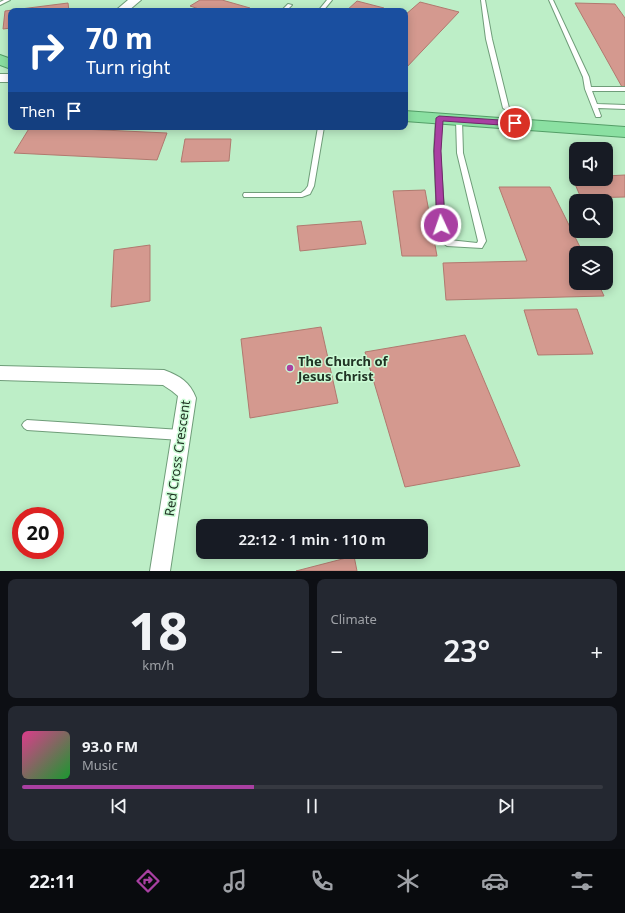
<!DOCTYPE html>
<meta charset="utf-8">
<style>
:root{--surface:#171b24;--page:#242831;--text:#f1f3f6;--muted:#9ea1a6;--line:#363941;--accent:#a940a2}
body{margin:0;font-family:"Noto Sans",sans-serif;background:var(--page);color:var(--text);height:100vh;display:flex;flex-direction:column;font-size:15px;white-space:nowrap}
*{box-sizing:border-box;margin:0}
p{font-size:13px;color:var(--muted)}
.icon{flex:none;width:22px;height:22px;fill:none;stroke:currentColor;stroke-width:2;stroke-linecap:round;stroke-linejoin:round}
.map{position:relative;height:571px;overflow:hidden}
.sheet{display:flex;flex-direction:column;gap:8px;padding:8px;background:#0d0f14;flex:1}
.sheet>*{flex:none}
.guide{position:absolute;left:8px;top:8px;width:400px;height:122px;border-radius:8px;box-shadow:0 2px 10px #0003;background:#1a4fa0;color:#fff;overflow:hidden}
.buttons{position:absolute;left:569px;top:142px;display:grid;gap:8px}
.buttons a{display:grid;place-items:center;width:44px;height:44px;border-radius:8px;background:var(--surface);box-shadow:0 2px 10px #0003;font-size:20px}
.speed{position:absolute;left:12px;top:507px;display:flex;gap:8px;font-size:20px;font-weight:700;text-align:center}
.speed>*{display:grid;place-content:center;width:52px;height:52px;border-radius:50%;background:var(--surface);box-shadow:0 2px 10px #0003;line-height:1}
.speed .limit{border:6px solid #d22;background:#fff;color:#111}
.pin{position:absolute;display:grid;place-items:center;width:34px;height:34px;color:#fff;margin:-17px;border:2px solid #fff;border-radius:50%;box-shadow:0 1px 4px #0007}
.me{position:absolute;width:44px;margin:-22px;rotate:357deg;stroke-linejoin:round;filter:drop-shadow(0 0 3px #0008)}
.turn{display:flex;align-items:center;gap:14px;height:84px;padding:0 12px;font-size:18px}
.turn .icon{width:52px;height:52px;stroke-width:2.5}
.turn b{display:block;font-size:28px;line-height:34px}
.then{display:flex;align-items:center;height:38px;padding:0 12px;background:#0003;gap:8px;font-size:15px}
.big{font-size:30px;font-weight:600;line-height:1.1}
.sheet .widget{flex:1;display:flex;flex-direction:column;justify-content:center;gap:6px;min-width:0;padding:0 14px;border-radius:8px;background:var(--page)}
.sheet .dial{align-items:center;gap:0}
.dial b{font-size:52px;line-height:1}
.song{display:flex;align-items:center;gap:12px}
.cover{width:48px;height:48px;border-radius:6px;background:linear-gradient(135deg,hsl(330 70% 55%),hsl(130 70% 35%))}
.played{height:4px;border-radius:2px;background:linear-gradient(90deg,var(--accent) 40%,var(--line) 40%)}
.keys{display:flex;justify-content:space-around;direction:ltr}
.heat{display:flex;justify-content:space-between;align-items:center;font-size:22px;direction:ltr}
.sheet .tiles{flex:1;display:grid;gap:8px;grid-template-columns:1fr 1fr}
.widget:last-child{grid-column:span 2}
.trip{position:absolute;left:196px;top:519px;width:232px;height:40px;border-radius:8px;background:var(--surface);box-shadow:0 2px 10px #0003;font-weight:600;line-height:40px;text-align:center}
.menu{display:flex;height:64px;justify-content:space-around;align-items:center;background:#090b0e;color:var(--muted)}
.menu .icon{width:28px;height:28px}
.menu .current{color:var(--accent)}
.menu b{font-size:18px;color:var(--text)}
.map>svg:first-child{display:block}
.building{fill:#d4998f;stroke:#b1796f}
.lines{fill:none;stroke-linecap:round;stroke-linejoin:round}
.service-casing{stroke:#6f9d79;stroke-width:2}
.minor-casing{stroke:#6f9d79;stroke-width:2}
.tertiary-casing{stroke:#6f9d79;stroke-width:2}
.trunk-casing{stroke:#539e67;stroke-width:2}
.service{fill:#fff;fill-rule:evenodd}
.minor{fill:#fff;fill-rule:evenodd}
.tertiary{fill:#fff;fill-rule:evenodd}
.trunk{fill:#8be0a2;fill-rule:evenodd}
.route{fill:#a940a2;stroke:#6e2a69}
.poi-dot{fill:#a940a2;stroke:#cafbd4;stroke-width:1.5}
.labels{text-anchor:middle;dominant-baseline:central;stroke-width:3;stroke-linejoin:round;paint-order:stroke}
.poi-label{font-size:13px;font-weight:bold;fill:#203324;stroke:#cafbd4;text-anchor:start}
.street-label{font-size:13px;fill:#203324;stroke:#cafbd4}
</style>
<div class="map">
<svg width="625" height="571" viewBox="0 0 625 571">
<rect width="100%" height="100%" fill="#bdeec7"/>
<path class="building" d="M200,0H222L250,8L246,11H205L190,6Z
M357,1L384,8L382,11H346Z
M420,2L459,12L405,69V15Z
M68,3L69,11H11V28L3,29L5,11Z
M575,3L615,4L625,18V87H622Z
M30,127H39L167,133L157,160L14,153Z
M185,139H231L229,161L181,162Z
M625,175V197L581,198L572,177H576V179H606V176Z
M499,187H550L583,253H576V283H598L604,296L446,300L443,263L527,261Z
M425,190L437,256H402L393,191Z
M361,221L366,244L300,251L297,226Z
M150,245V301L111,307L114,250Z
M577,309L593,354L538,355L524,310Z
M321,327L338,403L250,418L241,339Z
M465,335L520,466L405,487L365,352Z
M354,556L357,571H296Z"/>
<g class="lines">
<g class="service-casing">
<path id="service" d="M4,0H10L0,5V2Z
M327,0H332L323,11H318Z
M481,0H485L492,39L509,108L506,110L503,108L486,39Z
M549,0H553L589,77L591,87H625V91H592L597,104L625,105V109L598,108L601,116L600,117H596L585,89L583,77Z
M288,4L292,5L286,11H281Z
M439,116L442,118L440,151L446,238L449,240L477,243L478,241L457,153L456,120L459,118L462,120L463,153L486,241L482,248L447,246L438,239L434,151L436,118Z
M318,127H324L314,186L310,194L302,197H244L243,195L244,193H301L305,190L308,186Z
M27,420L181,430L184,432L186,435L184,438L181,440L27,430L24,428L22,425L24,422Z"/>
</g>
<g class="minor-casing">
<path id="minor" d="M0,366L164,370C180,376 190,382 196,398L170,571H150L178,396L172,391L163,385L0,380Z"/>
</g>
<g class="tertiary-casing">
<path id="tertiary" d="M128,0H141L128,11H115Z
M0,74H11V82H0Z"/>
</g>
<g class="trunk-casing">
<path id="trunk" d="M0,55L11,59V69L0,65Z
M405,111L625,127V137L405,121Z"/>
</g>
<use href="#service" class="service"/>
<use href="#minor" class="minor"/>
<use href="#tertiary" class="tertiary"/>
<use href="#trunk" class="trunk"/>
</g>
<path class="route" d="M439,116L515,121L518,123L515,126L443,121L441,151L445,225L441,228L437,225L434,151L436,118Z"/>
<circle class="poi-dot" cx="290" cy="368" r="4"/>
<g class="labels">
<g class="poi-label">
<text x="298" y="361">The Church of<tspan x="298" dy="15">Jesus Christ</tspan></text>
</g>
<g class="street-label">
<text transform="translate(177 458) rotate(-82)">Red Cross Crescent</text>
</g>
</g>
</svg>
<div class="buttons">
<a><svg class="icon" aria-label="sound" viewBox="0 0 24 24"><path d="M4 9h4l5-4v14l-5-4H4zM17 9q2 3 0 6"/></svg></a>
<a><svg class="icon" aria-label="search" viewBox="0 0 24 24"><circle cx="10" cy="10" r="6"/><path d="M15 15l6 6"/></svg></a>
<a><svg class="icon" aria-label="layers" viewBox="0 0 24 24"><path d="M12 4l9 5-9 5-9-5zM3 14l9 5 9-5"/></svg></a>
</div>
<div class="speed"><div class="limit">20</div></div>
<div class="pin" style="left:515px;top:123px;background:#d93025"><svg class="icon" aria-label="arrive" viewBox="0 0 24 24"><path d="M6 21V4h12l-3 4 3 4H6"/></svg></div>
<svg class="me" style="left:441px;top:225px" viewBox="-20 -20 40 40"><circle r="17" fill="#a940a2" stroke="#fff" stroke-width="3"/><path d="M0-11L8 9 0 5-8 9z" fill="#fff"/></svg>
<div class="trip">22:12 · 1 min · 110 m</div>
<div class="guide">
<div class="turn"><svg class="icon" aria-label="right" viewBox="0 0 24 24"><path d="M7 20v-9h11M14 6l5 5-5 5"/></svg><div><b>70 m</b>Turn right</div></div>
<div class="then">Then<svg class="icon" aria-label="arrive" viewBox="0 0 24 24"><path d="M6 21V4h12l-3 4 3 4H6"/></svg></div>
</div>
</div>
<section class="sheet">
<div class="tiles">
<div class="widget dial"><b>18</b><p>km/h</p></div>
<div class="widget"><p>Climate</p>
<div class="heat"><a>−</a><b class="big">23°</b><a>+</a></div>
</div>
<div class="widget">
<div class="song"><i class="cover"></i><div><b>93.0 FM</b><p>Music</p></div></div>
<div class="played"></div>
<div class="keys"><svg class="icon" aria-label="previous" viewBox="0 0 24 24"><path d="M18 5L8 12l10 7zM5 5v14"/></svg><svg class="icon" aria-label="pause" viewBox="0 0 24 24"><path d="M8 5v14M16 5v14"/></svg><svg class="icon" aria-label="next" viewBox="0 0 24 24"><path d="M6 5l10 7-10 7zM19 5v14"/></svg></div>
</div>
</div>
</section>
<nav class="menu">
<b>22:11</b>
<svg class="icon current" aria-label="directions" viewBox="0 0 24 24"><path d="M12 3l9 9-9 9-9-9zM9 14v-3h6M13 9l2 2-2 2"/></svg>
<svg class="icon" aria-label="music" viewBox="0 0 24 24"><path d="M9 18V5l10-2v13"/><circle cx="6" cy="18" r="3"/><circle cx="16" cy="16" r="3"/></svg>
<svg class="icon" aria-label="phone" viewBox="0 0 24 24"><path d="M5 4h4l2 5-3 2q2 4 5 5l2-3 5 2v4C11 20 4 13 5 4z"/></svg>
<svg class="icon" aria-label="climate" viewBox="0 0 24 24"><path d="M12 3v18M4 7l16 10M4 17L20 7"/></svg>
<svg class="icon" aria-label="car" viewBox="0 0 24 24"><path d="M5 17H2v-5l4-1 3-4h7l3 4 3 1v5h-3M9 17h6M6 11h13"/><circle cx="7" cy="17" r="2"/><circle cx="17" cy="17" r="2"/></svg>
<svg class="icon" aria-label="filters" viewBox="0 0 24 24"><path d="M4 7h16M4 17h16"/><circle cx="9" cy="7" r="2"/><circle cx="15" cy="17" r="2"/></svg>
</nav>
